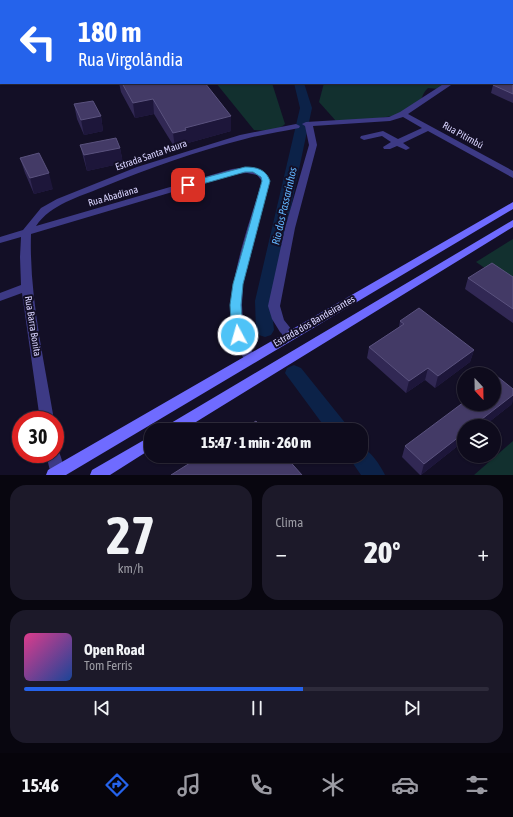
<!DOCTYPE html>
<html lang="pt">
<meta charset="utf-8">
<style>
:root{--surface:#0e0b1c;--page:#1c1929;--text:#f1f3f6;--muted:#9b9ba3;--line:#2e2b3b;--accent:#2563eb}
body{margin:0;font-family:"Asap Condensed",sans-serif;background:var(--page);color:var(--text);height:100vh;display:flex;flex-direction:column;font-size:15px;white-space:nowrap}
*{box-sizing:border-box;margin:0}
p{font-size:13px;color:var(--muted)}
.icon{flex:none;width:22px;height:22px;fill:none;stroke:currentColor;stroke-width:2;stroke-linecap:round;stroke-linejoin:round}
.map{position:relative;height:475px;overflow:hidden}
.sheet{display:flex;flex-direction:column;gap:10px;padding:10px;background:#08060f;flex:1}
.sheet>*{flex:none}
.hud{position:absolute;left:0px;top:0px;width:513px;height:84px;box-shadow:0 1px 3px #0004,0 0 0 1px var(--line);background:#2563eb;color:#fff;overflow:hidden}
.needle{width:26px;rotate:158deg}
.fabs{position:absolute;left:457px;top:367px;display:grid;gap:8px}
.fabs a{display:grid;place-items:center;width:44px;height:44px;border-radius:50%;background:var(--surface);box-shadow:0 1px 3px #0004,0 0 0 1px var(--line);font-size:20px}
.speed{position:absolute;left:12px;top:411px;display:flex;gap:8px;font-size:20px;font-weight:700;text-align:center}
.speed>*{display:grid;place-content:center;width:52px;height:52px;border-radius:50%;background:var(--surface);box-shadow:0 1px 3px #0004,0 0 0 1px var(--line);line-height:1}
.speed .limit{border:6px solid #d22;background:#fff;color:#111}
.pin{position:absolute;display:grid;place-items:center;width:34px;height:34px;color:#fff;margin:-17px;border-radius:8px;box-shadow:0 2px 6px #0006}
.me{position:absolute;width:44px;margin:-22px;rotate:354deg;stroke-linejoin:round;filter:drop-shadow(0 0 3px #0008)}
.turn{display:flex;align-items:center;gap:14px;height:84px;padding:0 12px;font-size:18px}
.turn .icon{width:52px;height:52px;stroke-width:2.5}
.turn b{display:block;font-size:28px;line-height:34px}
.big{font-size:30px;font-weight:800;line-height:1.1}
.sheet .tile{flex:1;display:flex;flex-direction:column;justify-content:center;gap:6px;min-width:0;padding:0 14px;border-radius:16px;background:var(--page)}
.sheet .dial{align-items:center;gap:0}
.dial b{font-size:52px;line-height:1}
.song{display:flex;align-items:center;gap:12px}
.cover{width:48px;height:48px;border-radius:6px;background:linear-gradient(135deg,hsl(330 70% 55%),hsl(220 70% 35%))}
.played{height:4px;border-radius:2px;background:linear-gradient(90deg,var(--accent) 60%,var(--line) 60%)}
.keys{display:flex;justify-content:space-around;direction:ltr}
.heat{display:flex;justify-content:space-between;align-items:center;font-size:22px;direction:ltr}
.sheet .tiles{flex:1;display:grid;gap:10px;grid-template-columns:1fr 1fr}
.tile:last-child{grid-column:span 2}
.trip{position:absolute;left:144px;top:423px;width:224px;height:40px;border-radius:16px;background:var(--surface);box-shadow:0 1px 3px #0004,0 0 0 1px var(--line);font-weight:800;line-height:40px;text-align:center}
.menu{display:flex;height:64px;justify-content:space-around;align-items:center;background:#06040b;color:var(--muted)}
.menu .icon{width:28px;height:28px}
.menu .current{color:var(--accent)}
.menu b{font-size:18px;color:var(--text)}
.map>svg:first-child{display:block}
.green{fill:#12302f}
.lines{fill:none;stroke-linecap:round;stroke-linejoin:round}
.river{fill:#0c2248;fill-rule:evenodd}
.street{fill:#3d3a85;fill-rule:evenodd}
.secondary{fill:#6f6bff;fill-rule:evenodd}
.primary{fill:#c25bff;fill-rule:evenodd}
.highway{fill:#ff4fa3;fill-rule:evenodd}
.wall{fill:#312854}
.shaded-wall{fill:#1d163a}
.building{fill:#433a66;stroke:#5a527e}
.route{fill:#4fc3f7;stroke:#337fa1}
.labels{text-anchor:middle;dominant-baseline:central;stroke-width:4;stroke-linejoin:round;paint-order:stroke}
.street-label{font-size:10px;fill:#d9d4ff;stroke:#130f26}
.water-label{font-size:11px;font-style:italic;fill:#62b6ff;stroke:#130f26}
</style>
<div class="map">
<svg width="513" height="475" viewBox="0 0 513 475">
<rect width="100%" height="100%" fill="#130f26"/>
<path class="green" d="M110,0H256V1H109Z
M216,83H272L285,124C278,131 263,131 254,130Z
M324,83H448L439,89L428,88C422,94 423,97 419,103C406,120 356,120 336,121L319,102Z
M513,239V287L476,262Z
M513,441V475H474Z"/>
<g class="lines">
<path class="river" d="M267,0H275L276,1H268Z
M294,83H304L312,108L271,301L274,330L271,335L265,337L259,335L256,330L255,301L300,108Z
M294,365L301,368L346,424L349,430H327L285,373L287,368Z
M361,447C371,451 380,465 385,475H361L348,456H361Z"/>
<path class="street" d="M512,48H513V52H512Z
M512,79H513V83H512Z
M445,83H454L408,114L513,171V178L428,131L403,143L410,148L406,150L397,146L390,149H384L383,147L391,142L382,136L364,140L360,138L361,136L383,131L398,139L422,128L403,117L390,121L313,126L317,145L295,228L280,306L284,320L296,335L294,338L290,339L286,338L280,332L272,319L268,306L285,228L309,145L305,126L302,124L306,122L389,117L400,112Z
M296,124L300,126L299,128C281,132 263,134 245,139C197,151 149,168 103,187C79,197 51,204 36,226L232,169C248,167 262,165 270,181L243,284L242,305L244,335L249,347L257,358L255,361C248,364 245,360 241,354C213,316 250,223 262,181L257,175L247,173L233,174L31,234C29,296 44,359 54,420H40L22,293L0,301V293L21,285L20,257L21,237L0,243V237L23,230L41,208L57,199L137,167L240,135Z
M55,448L58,450C61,456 65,468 63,475H51L46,454H55Z"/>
<path class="secondary" d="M513,202V209L66,475H46L48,470Z
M513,220V227L183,430H164L166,426Z
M151,436V449L110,475H90L92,470Z"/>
<path class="primary" d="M58,0H65L57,1Z
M97,0H103L96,1Z
M0,36H1V40H0Z
M0,65H1L0,70Z"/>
<path class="highway" d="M66,0H74L66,1Z
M87,0H95L87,1Z
M0,43H1V47H0Z"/>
</g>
<path class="wall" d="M119,83H205L231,131L188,143V145L175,148L154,114L135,118L121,92Z
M493,85H513V103L491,93Z
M74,104L101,116L103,131L84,135L77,119Z
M80,145L120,148L123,163L87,171L84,160Z
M20,158L53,189L34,194L25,173Z
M513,277V323L465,289L468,278Z
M400,321L474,350L470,362L435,388L425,380L406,393L367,358L369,347L399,327Z
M512,404L484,426H464V441L421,475H420L402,457L405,446Z"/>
<path class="shaded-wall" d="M0,7H1V21L0,22Z
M153,99L154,114L135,118L133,103Z
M101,116L103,131L84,135L81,120Z
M231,116V131L188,143V145L175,148L173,133L185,128Z
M120,148L123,163L87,171L84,155Z
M49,173L53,189L34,194L30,178Z
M474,350L470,362L435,388L438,376Z
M428,368L425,380L406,393L409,381Z
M513,395V401L512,404L484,426H473Z
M464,433V441L421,475L424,464Z"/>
<path class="building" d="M122,83H205L231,116L185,128L186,130L173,133L153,99L133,103Z
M498,83H508L513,85V94L493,85Z
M93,101L101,116L81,120L74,104Z
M116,138L120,148L84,155L80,145Z
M39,153L49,173L30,178L20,158Z
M492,263L513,277V309L468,278Z
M419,308L474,350L438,376L428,368L409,381L369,347L404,324L400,321Z
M498,377L513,389V395L473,426H464V433L424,464L405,446L464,402V404H494V380Z
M256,421L263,430H242Z
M201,456H285L302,475H171Z"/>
<path class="route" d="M245,167C256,167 266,169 270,181L243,284L241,305L243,335L242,338H234L232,335L230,305L233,284L262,181L261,177L253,172H245L188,188L184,185L185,183Z"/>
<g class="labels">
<g class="street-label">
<text transform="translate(463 135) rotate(29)">Rua Pitimbú</text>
<text transform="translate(151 155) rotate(-19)">Estrada Santa Maura</text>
<text transform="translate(113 196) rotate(-16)">Rua Abadiana</text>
<text transform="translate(314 321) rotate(-30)">Estrada dos Bandeirantes</text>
<text transform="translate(33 326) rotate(81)">Rua Barra Bonita</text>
</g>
<g class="water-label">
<text transform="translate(284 206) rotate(-77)">Rio dos Passarinhos</text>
</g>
</g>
</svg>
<div class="fabs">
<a><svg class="needle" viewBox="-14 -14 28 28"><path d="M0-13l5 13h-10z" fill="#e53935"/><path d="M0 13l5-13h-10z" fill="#9b9ba3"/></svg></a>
<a><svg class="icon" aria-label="layers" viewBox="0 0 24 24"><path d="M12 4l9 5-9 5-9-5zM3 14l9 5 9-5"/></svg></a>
</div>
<div class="speed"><div class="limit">30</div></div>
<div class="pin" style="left:188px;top:185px;background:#d93025"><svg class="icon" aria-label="arrive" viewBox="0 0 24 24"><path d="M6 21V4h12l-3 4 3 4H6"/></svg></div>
<svg class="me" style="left:238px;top:335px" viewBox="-20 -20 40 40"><circle r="17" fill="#4fc3f7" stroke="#fff" stroke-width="3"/><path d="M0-11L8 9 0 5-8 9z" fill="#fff"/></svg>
<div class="trip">15:47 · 1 min · 260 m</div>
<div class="hud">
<div class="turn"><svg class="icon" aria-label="left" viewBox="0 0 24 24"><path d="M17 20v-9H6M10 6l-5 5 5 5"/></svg><div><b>180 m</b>Rua Virgolândia</div></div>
</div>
</div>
<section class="sheet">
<div class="tiles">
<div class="tile dial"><b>27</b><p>km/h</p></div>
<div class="tile"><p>Clima</p>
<div class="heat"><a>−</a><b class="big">20°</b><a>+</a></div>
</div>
<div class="tile">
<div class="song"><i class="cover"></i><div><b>Open Road</b><p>Tom Ferris</p></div></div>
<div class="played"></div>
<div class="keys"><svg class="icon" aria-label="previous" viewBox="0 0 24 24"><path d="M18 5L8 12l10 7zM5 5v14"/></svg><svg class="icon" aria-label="pause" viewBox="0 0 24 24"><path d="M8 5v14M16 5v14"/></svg><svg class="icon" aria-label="next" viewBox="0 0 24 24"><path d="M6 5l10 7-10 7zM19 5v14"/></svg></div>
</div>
</div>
</section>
<nav class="menu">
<b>15:46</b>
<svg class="icon current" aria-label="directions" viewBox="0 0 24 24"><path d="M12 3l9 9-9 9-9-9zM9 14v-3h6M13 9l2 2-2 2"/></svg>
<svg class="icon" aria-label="music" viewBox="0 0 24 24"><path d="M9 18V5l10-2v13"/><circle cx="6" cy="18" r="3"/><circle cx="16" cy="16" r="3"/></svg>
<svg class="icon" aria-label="phone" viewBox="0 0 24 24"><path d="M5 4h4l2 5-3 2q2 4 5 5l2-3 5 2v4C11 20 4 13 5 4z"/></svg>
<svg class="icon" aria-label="climate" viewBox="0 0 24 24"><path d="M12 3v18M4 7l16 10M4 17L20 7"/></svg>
<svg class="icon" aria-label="car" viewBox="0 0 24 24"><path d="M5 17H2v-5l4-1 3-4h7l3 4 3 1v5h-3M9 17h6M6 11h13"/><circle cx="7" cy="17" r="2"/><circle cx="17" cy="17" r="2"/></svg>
<svg class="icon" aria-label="filters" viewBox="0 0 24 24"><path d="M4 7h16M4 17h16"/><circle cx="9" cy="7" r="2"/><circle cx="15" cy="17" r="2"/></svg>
</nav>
